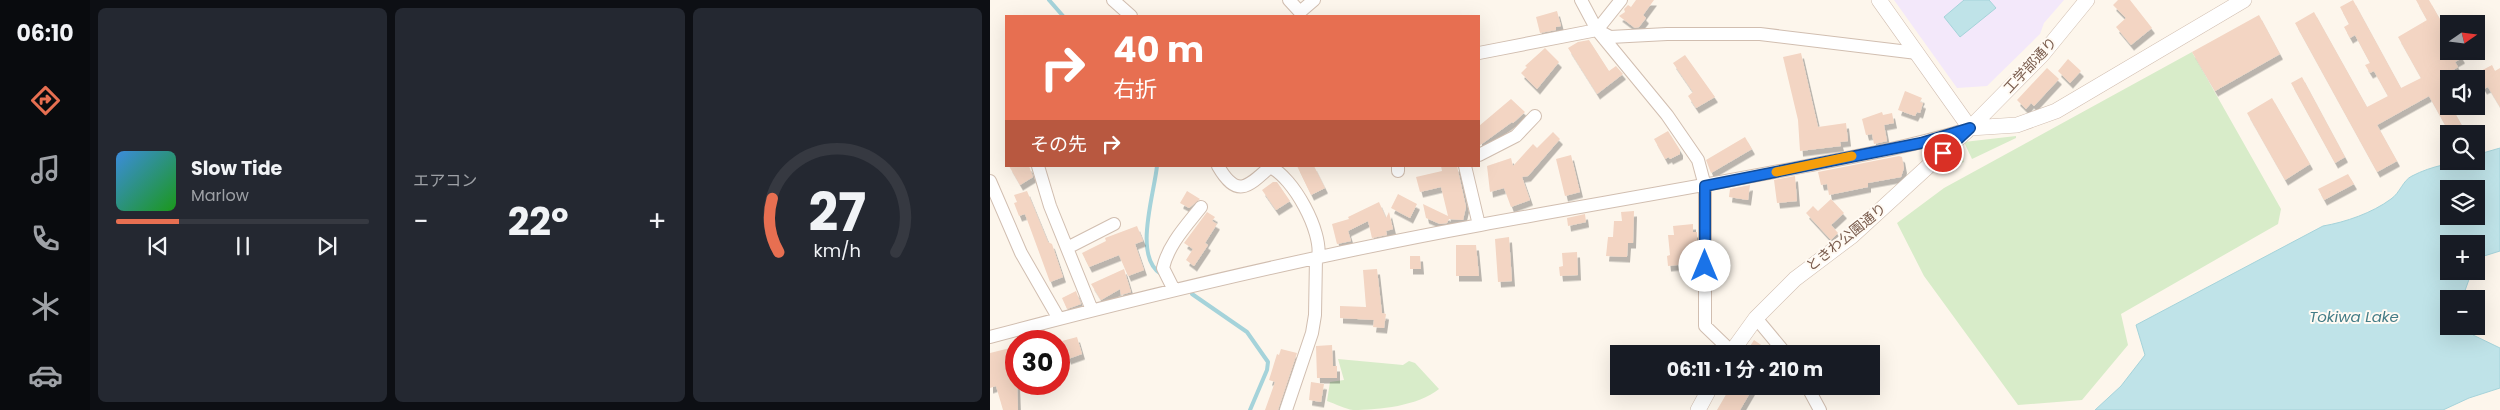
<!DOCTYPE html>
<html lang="ja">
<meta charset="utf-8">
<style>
:root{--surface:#171b24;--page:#242831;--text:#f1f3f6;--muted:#9ea1a6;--line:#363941;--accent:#e76f51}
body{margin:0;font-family:Poppins,"Noto Sans JP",sans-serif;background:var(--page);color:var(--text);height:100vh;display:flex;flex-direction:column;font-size:19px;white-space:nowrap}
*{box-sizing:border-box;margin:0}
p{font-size:16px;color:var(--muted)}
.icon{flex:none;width:28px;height:28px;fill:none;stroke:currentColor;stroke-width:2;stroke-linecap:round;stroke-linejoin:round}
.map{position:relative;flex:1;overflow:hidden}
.panel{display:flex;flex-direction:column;gap:8px;padding:8px;background:#0d0f14;width:900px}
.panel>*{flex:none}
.guide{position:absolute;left:15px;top:15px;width:475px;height:152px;border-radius:0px;box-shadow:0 5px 20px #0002;background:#e76f51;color:#fff;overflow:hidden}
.needle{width:32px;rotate:76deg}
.fabs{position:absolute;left:1450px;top:15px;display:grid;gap:10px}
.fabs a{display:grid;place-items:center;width:45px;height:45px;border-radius:0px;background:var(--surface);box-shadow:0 5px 20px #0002;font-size:25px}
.speed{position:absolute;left:15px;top:330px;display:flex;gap:10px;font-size:25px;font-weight:700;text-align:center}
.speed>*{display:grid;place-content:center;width:65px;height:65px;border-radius:50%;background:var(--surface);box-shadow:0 5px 20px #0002;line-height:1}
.speed .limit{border:8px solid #d22;background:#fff;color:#111}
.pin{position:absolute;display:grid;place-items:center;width:42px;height:42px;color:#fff;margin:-21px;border:2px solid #fff;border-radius:50%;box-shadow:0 1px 5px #0007}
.me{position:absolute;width:55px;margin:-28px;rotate:0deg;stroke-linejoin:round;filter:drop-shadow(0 0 4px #0008)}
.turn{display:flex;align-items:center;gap:18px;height:105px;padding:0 25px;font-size:22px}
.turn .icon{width:65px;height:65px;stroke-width:2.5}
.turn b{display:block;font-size:35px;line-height:42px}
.then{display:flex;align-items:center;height:48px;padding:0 25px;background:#0003;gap:10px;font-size:19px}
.big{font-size:38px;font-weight:700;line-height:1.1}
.panel .widget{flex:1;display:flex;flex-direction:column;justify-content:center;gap:8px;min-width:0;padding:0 18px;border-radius:8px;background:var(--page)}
.panel .dial{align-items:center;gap:0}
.dial svg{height:130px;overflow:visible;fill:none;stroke:var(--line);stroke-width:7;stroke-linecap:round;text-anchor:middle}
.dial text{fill:var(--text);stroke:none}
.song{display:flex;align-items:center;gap:15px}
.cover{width:60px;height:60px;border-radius:8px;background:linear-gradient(135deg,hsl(210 70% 55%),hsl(120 70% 35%))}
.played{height:5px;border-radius:2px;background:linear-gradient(90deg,var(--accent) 25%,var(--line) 25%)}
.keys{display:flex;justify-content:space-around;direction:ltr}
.heat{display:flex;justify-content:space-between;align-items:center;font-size:28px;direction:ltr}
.panel .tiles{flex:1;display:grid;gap:8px;grid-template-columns:repeat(3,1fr)}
.trip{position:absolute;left:620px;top:345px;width:270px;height:50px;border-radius:0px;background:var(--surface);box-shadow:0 5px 20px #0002;font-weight:700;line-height:50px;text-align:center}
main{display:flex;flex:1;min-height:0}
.dock{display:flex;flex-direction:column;width:90px;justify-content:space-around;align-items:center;background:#090b0e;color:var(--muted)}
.dock .icon{width:35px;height:35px}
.dock .selected{color:var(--accent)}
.dock b{font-size:22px;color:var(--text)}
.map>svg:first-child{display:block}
.education{fill:#f3e8fa}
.green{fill:#d8ecc9}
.water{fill:#bfe3e8;stroke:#a5d3da;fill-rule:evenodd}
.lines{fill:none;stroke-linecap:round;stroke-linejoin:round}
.stream{stroke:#a5d3da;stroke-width:4}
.building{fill:#f3d5c3;filter:url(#shadow)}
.minor-casing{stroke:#d1beb0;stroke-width:14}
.tertiary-casing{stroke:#d1beb0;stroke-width:16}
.minor{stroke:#fff;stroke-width:12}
.tertiary{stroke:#fff;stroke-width:15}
.route-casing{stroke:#114b97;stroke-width:12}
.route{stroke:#1a73e8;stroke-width:9}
.slow{stroke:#f59e0b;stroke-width:9}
.labels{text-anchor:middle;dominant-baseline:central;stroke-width:4;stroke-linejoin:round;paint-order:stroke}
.street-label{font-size:14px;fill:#7a5c4d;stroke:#fffaf3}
.water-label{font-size:15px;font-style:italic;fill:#437c86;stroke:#fffaf3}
</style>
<main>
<nav class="dock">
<b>06:10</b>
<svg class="icon selected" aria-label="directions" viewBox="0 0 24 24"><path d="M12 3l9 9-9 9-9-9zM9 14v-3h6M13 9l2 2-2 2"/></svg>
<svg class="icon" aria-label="music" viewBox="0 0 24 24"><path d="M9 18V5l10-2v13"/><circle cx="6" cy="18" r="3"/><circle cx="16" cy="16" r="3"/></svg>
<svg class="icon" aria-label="phone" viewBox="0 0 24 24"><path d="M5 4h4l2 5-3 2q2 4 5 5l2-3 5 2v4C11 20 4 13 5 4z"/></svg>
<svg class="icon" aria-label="climate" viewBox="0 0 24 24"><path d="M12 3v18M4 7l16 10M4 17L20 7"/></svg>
<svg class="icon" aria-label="car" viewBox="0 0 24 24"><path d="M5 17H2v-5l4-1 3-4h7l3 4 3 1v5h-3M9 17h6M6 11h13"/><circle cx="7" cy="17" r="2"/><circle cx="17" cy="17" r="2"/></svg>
</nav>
<section class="panel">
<div class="tiles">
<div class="widget">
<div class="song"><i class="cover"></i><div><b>Slow Tide</b><p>Marlow</p></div></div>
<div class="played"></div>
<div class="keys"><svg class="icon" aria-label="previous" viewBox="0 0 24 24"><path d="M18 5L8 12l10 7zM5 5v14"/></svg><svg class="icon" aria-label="pause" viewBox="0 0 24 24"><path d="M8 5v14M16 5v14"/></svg><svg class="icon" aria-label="next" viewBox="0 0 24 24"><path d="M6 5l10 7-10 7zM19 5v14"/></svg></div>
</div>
<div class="widget"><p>エアコン</p>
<div class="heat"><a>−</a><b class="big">22°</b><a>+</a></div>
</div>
<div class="widget dial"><svg viewBox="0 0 100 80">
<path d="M14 69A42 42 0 1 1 86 69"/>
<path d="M14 69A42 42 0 0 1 10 36" stroke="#e76f51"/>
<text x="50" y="56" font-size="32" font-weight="700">27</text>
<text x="50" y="72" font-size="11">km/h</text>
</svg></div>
</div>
</section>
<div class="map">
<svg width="1510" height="410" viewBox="0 0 1510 410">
<defs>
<filter id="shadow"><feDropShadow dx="3" dy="5.5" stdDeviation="0" flood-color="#0004"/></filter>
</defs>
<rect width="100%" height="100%" fill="#fdf6ec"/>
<path class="education" d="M904,0H1074L1054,23L1050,34L997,86L967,88Z"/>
<path class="green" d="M1202,52L1291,209L1288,224L1131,314L1138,345L1092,400L1028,405L934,276L907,223L954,188Z
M1026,136V138L982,159L974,142Z
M969,148L974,162L949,170L947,167Z
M348,359L413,365L419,361L425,363L449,389C428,406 389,410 363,410C355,409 346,404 337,401L340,382L354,380Z"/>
<path class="water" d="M974,0H999L1006,8L970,37L954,17Z
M1510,148V251L1494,256L1486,265V244H1459V271H1482L1472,299H1459V326H1475L1483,335L1510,348V388L1479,398L1453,410H1105L1131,386L1155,355L1146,325L1333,226C1356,222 1382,213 1401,199C1410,193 1413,180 1422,176C1441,166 1466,161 1486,161V155ZM1459,189H1486V216H1459Z"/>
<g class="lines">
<path class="stream" d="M59,0L73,16
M167,166C164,195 143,257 171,274
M202,294L257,332L278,362L277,370L260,410"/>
</g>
<path class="building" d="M646,0H664L653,15L656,18L649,27L645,28L629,16L635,12L634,9L638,5L641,7Z
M1128,0H1140L1162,28L1141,45L1126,27L1136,18L1123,5Z
M1363,0L1411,88L1431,78L1408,37L1437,20L1426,0H1439L1459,35V51H1468L1472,58L1465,62L1468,67L1459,73V106H1461L1475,131L1470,134H1460L1439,96L1387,125L1407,161L1387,172L1305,23L1324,12L1377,107L1398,96L1384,71L1380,73L1375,65L1380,63L1365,35L1360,38L1354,27L1359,24L1350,7Z
M567,11L571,26L566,27V30L550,33L546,17Z
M1269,15L1290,54L1225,91L1202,52Z
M599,40L619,71L626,66L633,74L607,94L578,48L588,42Z
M555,48L569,62L547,89L531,73L537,67L535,66Z
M811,53L828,127L856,123L858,141L850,142L851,146L810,151L808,120L793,57Z
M695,55L725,97L706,108L698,96L703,92L683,63Z
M1078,59L1091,71L1080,83L1068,71Z
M1502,65L1505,71L1510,68V107L1498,87L1494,89L1485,74Z
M1057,68L1069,79L1044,106L1041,103L1036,109L1027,100Z
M1312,77L1355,157L1345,163L1301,83Z
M915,91L932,98L930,102L933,103L930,113L927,112L925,116L908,110Z
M1282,98L1320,164L1295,180L1257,113Z
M521,99L535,112L523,123L522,122L489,146V126Z
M892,112L893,115L902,113L904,123L894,125L897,141L884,144L882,134L876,135L872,119Z
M678,131L690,150V154L680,159L679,157L675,159L664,139Z
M563,132L570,139L538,176L532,177L540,200L521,207L514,188L500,192L497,166L521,158L523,166L543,144L547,148Z
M755,137L762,149L721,173L716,160Z
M581,155L590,192L575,196L566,159Z
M909,156L912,157L914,168L911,177L878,183V187L839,195L837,184L831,185L828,172Z
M19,166H39L43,177L30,185Z
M307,166H324L335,188L321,195Z
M451,166H467L476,207L473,220L459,219L457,223L450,224L436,218L433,204L458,216L451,187L430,192L426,177L452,171Z
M1358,174L1364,184L1334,200L1328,189Z
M805,176L807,201L787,203L784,180Z
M283,182H287L300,201L286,210L272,190Z
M760,185L758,200L739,197L740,189Z
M37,191L58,242L62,244L73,277L60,282L35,214L29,216L24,203L27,202L24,195Z
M197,191L210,199L199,208L190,203Z
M408,194L427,204L420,218L401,208Z
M841,199L854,213L841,225L848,233L841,240L816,213L823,206L828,211Z
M389,202L396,218L399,212L403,229L396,231L397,235L382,238L378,221L358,231L361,241L347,244L342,224L359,219L358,217Z
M644,211L643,243H638L637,257L616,256L618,237H623L624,221H632L631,212Z
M217,212L225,217L222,221L227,224L215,243L218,245L204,266L196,260L203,249L194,243Z
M595,214L596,222L578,226L577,218Z
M703,224V232H707V246L695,247L697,264L678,266L677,256L680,255L678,235H684L683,226Z
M147,226L153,241L145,244L154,270L138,276L129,255L99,267L92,253L116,241L115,238Z
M519,237L522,281L508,282L505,239Z
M466,245H486L489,276H466Z
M587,252L588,275L570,276L569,267L573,266L572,253Z
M420,256H430L431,269H420Z
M134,269L141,292L131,295L130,289L111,300L101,284Z
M387,269L392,313L396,314L394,328L383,327L384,320L350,318V306L376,307L373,270Z
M86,291L91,304L77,309L72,298Z
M87,337L92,354L78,359L72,341Z
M764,340L784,354H755Z
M342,345L343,366H347V378H327L326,346Z
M20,348L21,354L26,352L28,410H13L6,386L0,388V353Z
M291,349L307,353L288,410H275L285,382L279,380L287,354L289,355Z
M321,382L334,384L331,402L319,400Z
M741,386H764L750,410H727Z"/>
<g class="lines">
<g class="minor-casing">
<path id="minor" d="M123,0L141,16
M299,0L310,12L324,0
M591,0L607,30L677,115L708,160L715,186V326L741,351
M609,31L620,37L677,34H770L927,53
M489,53L607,30L631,0
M489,155L526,136L545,116
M48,166L60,206L102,310
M228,166C247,199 258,187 281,166
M475,166L489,225
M280,167C303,177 333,232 328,257
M408,171V166
M0,181L31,253L69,319
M77,248L124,224
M184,290L173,268C178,245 196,226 211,207
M766,318L796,354
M0,337C162,294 325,255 490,225C599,205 708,187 816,166C870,155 925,146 978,129
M817,386L830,410
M296,410L322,333L325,315L326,258"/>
</g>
<g class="tertiary-casing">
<path id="tertiary" d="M889,0L980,128
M980,128L1027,125L1066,111L1254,0
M740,354L766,318L805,279L862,236L980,128L1052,55L1097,0
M708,410L721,386"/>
</g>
<use href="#minor" class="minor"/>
<use href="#tertiary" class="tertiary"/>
</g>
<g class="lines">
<g class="route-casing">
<path id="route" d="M715,266V186L931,143L980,128L953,153"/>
</g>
<use href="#route" class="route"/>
<path class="slow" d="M786,172L862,156"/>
</g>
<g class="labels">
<g class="street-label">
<text transform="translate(1040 65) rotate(-47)">工学部通り</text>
<text transform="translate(856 237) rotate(-39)">ときわ公園通り</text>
</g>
<g class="water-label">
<text x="1364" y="316">Tokiwa Lake</text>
</g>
</g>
</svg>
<div class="fabs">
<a><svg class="needle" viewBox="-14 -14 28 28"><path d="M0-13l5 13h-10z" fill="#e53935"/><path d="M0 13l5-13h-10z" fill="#9ea1a6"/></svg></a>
<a><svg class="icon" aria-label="sound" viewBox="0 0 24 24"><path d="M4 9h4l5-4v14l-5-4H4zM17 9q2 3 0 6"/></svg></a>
<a><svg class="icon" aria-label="search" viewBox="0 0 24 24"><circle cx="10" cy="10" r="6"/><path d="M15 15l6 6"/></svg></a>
<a><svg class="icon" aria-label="layers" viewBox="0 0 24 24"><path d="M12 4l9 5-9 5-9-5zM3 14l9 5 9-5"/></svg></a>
<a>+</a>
<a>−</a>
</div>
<div class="speed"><div class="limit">30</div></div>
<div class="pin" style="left:953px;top:153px;background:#d93025"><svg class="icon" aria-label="arrive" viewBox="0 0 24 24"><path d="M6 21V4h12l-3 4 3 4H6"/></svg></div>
<svg class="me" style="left:715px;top:266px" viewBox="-20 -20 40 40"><circle r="19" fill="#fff"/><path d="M0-13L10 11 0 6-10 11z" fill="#1a73e8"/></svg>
<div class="trip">06:11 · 1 分 · 210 m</div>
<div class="guide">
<div class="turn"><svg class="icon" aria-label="right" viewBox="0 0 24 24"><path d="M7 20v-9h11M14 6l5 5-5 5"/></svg><div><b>40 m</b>右折</div></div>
<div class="then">その先<svg class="icon" aria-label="right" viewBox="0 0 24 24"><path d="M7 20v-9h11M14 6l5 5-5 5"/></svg></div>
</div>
</div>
</main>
